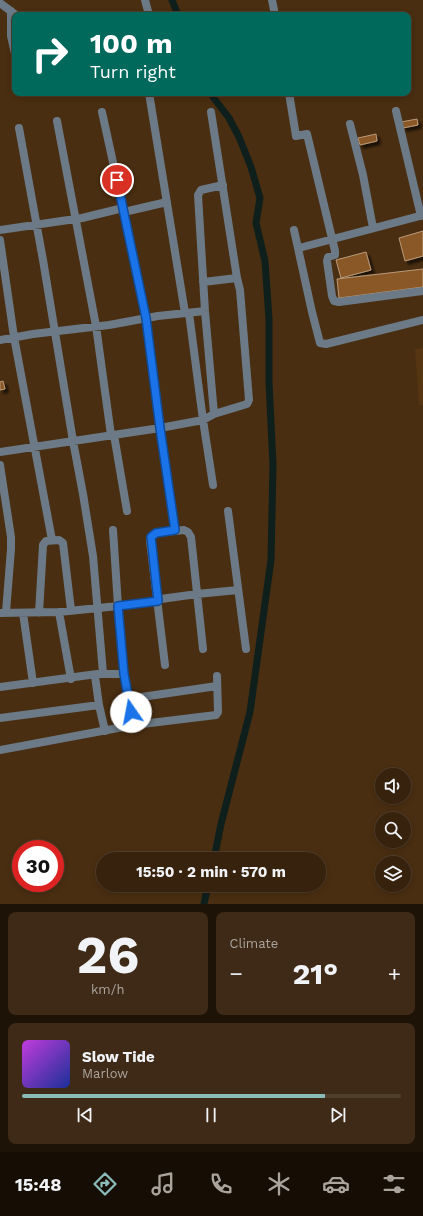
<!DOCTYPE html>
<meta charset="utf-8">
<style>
:root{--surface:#37220d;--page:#3e2a16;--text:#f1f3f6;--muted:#aaa49d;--line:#513f2e;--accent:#8bbbb9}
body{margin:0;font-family:"Work Sans",sans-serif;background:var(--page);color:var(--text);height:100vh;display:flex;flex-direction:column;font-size:15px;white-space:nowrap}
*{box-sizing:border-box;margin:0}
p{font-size:13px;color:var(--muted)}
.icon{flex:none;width:22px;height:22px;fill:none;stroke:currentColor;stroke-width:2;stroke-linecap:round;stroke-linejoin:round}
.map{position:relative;height:904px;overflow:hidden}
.side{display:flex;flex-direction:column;gap:8px;padding:8px;background:#1e1307;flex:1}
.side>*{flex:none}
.guide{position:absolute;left:12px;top:12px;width:399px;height:84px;border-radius:8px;box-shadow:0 2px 6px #0003,0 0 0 1px var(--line);background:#00695c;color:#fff;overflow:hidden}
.controls{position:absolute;left:375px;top:768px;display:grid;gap:8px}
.controls a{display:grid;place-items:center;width:36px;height:36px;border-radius:50%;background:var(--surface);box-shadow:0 2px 6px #0003,0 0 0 1px var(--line);font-size:20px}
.speed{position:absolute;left:12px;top:840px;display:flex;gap:8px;font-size:20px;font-weight:700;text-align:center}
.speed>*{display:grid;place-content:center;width:52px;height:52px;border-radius:50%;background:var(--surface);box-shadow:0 2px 6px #0003,0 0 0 1px var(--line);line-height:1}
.speed .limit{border:6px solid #d22;background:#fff;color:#111}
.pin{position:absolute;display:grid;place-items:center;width:34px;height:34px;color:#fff;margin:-17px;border:2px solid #fff;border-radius:50%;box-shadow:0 1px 4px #0007}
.me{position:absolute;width:44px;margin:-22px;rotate:348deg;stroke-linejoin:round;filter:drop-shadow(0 0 3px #0008)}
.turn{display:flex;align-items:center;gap:14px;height:84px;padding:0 12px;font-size:18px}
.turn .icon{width:52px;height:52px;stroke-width:2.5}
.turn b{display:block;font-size:28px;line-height:34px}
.big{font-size:30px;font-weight:700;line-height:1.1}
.side .tile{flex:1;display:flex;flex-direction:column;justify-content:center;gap:6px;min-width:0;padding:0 14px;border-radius:8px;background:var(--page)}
.side .dial{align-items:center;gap:0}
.dial b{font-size:52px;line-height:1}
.song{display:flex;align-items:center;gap:12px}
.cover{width:48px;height:48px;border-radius:6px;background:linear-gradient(135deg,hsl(290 70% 55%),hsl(230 70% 35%))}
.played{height:4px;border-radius:2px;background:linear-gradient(90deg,var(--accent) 80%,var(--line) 80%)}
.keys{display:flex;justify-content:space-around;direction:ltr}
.heat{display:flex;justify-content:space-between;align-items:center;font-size:22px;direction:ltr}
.side .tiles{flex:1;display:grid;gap:8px;grid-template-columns:1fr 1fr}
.tile:last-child{grid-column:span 2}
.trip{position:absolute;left:96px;top:852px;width:230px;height:40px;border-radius:20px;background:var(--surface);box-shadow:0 2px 6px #0003,0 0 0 1px var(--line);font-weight:700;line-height:40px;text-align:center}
.menu{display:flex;height:64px;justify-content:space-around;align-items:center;background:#160e05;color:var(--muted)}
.menu .icon{width:28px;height:28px}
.menu .current{color:var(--accent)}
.menu b{font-size:18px;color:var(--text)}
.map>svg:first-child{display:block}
.built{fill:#553512}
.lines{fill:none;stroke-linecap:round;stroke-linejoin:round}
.canal{stroke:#0e1f1c;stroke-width:7}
.building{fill:#8a5925;stroke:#ba9a7b;filter:url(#shadow)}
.street{stroke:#6b7a86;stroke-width:8}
.route-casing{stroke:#114b97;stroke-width:10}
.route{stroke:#1a73e8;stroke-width:7}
</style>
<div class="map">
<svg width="423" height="904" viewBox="0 0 423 904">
<defs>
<filter id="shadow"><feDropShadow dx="3.5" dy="3.5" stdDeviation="1" flood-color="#0009"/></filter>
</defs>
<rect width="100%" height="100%" fill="#492e11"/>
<path class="built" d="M423,348V405H419L415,349Z"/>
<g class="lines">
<path class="canal" d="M172,0L178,15
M213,93V97L229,118L239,137L251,167L260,198L256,223L265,261L269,319V382L273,465L271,560L250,712L221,824L214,859
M204,904L208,885"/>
</g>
<path class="building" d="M417,119L418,125L403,128L401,122Z
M376,134L377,141L360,145L358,138Z
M423,231V256L405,261L399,238Z
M366,252L371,270L341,278L336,260Z
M423,269V287L339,298L337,279Z
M3,381L5,389L0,390V382Z"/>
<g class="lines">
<path class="street" d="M145,0L149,15
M272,0L275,15
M0,3L16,15
M11,11V36L15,54
M141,15L149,14
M149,93L185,313
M289,93L296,136L307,134L335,251V255L328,257L327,261L332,296L334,301L339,302L423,291
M396,111L421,216
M102,112L123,208
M57,121L96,326L111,435
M350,124L363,175L373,228
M19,128L43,260L73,441L83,494L93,556L103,673
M124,212L167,202
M0,230L82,218L123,208L146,318L160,428L175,530
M294,230L312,312L320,343L326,344L423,320
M0,240L14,337L52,540
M299,248L423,215
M203,282L237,278L211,112
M189,313L203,420L213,485
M0,340L33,334L109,325L158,316L205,311
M214,414L205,311L198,195L201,190L223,185
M114,435L127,511
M0,452L160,428L203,420L214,414L247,404L249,400L240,290L237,278
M0,465L11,537V549L6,612
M228,511L246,649
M113,530L118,606L154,602L161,599L197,594L238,590
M59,612L71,679
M0,613L59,612L118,606L124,674L134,725
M23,613L33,683
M39,613L43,545L46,541L59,540L63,543L71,610
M165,665L150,541L152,535L156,533L184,530L188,532L191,537L203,649
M0,687L97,674
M128,699L217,686
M0,718L99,705
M105,731L99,705L95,676L99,674H124
M0,750L134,725L216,715L218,712L217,676"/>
</g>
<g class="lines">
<g class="route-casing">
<path id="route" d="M117,180L146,318L160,428L175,530L156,533L151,537L158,601L118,606L124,674L131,712"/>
</g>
<use href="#route" class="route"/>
</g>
</svg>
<div class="controls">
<a><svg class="icon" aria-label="sound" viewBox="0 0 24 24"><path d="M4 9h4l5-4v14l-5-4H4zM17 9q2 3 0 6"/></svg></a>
<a><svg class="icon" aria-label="search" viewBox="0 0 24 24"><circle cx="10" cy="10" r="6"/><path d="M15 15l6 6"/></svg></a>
<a><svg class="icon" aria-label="layers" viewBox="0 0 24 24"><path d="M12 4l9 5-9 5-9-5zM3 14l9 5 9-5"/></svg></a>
</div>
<div class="speed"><div class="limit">30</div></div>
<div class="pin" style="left:117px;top:180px;background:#d93025"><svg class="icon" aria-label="arrive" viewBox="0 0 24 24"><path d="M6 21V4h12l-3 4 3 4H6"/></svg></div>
<svg class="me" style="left:131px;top:712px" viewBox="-20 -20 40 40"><circle r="19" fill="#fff"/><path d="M0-13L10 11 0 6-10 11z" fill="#1a73e8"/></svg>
<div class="trip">15:50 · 2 min · 570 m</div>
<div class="guide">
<div class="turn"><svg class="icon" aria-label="right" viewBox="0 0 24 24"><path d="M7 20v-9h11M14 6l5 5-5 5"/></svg><div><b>100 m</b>Turn right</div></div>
</div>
</div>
<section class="side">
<div class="tiles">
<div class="tile dial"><b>26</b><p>km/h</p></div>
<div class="tile"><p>Climate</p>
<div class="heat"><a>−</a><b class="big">21°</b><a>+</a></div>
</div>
<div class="tile">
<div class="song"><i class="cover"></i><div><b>Slow Tide</b><p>Marlow</p></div></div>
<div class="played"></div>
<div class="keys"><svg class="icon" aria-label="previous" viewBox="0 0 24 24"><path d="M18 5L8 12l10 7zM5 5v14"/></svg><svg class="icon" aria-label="pause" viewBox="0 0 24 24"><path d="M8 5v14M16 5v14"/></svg><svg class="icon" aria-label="next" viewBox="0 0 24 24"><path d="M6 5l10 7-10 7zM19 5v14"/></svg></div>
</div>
</div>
</section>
<nav class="menu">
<b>15:48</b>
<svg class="icon current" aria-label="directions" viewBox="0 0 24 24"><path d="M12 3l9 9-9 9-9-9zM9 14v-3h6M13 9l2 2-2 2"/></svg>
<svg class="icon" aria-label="music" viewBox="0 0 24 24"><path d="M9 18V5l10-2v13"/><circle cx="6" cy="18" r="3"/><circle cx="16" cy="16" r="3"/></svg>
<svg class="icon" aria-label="phone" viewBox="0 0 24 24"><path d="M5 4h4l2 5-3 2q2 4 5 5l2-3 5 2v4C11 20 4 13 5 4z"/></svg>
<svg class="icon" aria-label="climate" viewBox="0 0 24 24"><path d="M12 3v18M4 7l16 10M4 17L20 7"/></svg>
<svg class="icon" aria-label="car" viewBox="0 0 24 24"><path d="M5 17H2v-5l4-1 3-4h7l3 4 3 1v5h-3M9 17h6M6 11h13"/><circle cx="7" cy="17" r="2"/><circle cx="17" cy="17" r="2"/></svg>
<svg class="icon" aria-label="filters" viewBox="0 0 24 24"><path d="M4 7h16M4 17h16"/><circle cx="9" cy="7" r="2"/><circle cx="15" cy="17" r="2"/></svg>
</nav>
